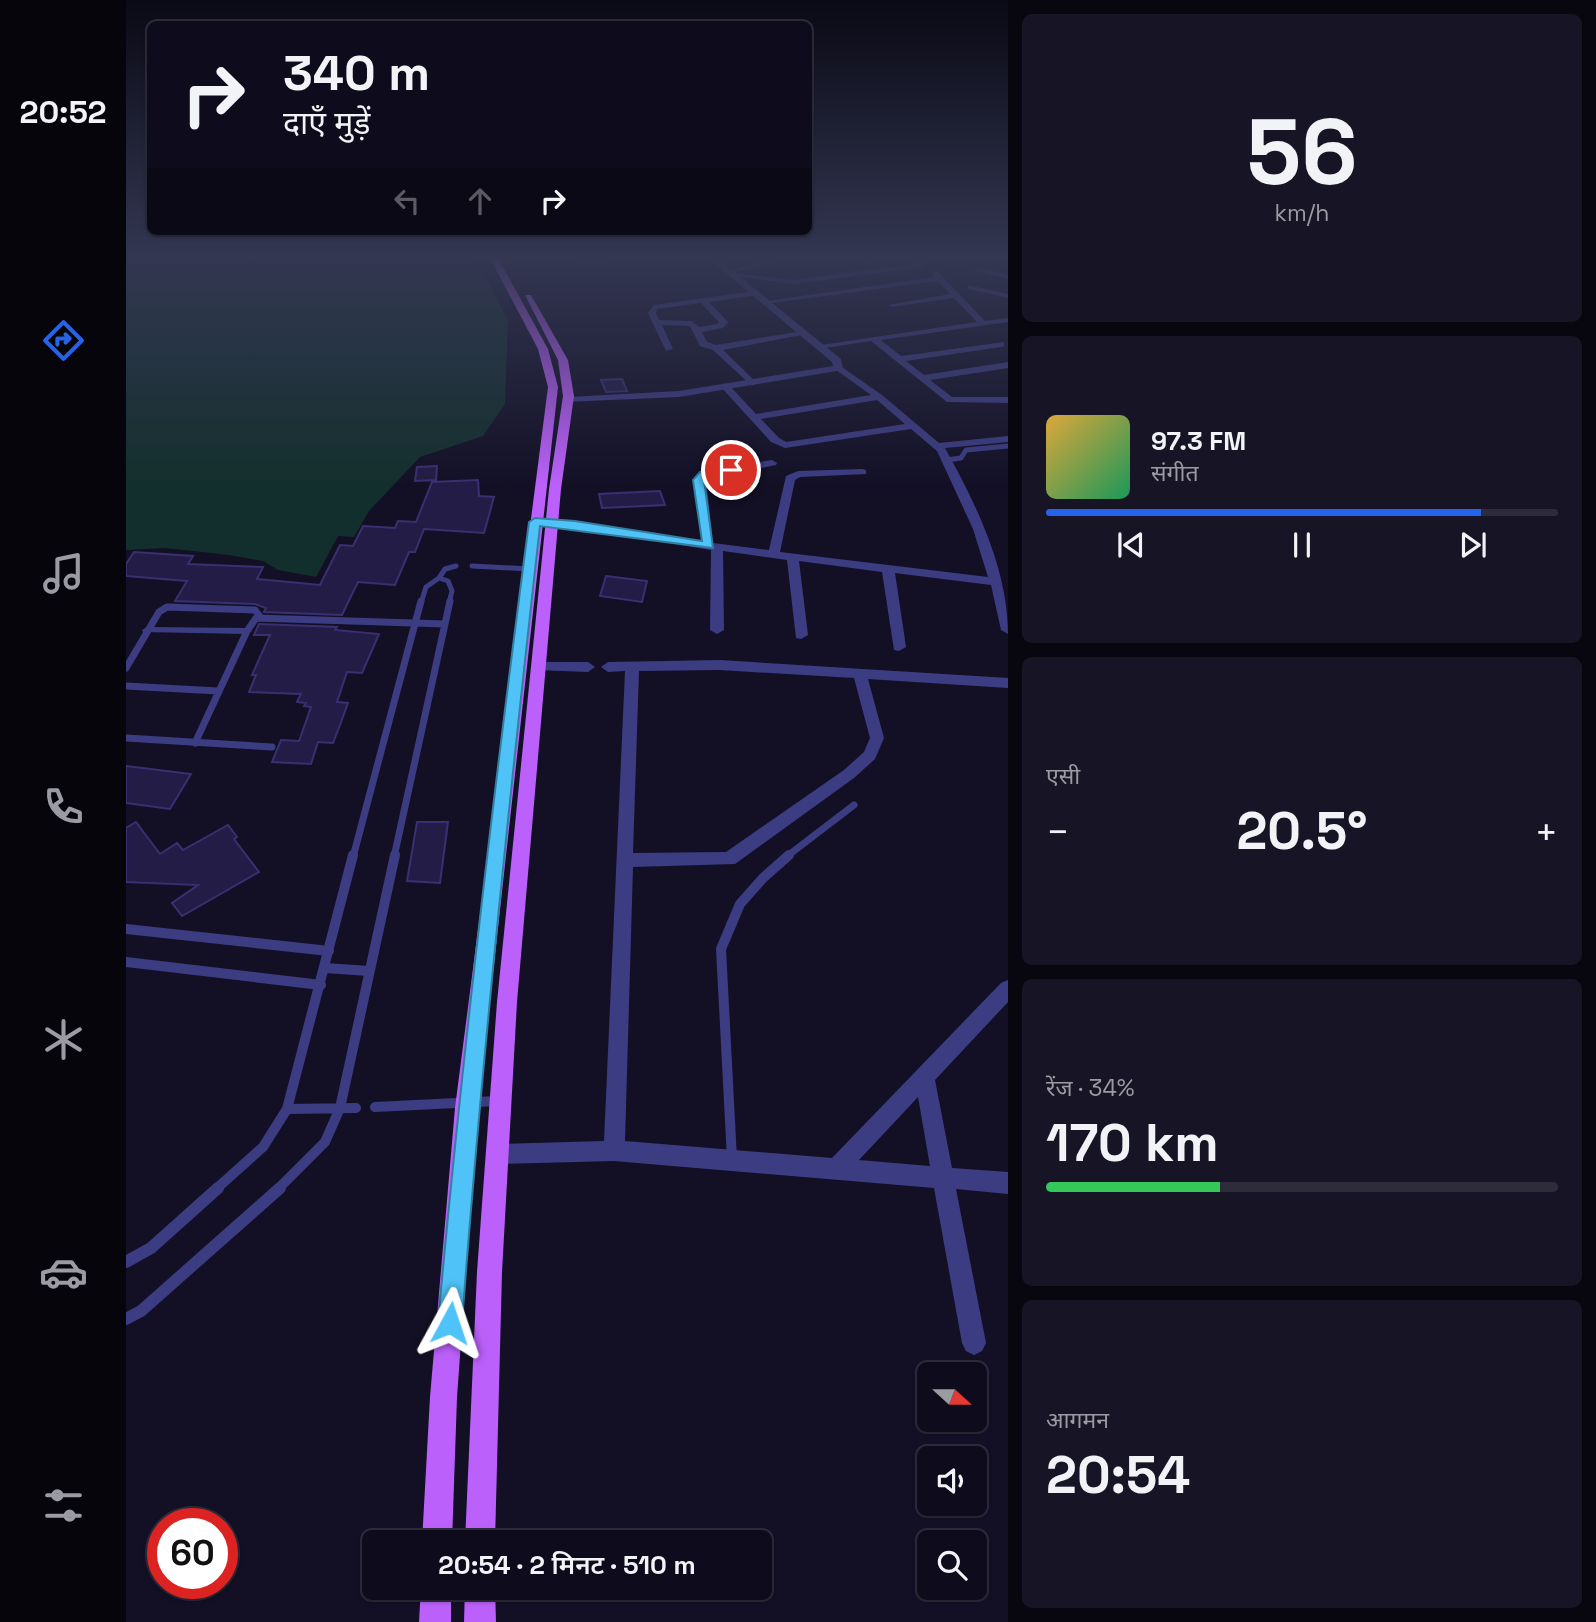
<!DOCTYPE html>
<html lang="hi">
<meta charset="utf-8">
<style>
:root{--surface:#0e0c1c;--page:#171525;--text:#f1f3f6;--muted:#9b9ba3;--line:#2e2c3b;--accent:#2563eb}
body{margin:0;font-family:"Space Grotesk","Noto Sans Devanagari",sans-serif;background:var(--page);color:var(--text);height:100vh;display:flex;flex-direction:column;font-size:26px;white-space:nowrap}
*{box-sizing:border-box;margin:0}
p{font-size:23px;color:var(--muted)}
.icon{flex:none;width:38px;height:38px;fill:none;stroke:currentColor;stroke-width:2;stroke-linecap:round;stroke-linejoin:round}
.map{position:relative;flex:1;overflow:hidden}
.sheet{display:flex;flex-direction:column;gap:14px;padding:14px;background:#08070f;width:588px}
.sheet>*{flex:none}
.guide{position:absolute;left:21px;top:21px;width:665px;height:214px;border-radius:10px;box-shadow:0 2px 5px #0004,0 0 0 2px var(--line);background:#0e0c1c;color:var(--text);overflow:hidden}
.needle{width:46px;rotate:111deg}
.controls{position:absolute;left:791px;top:1362px;display:grid;gap:14px}
.controls a{display:grid;place-items:center;width:70px;height:70px;border-radius:10px;background:var(--surface);box-shadow:0 2px 5px #0004,0 0 0 2px var(--line);font-size:35px}
.speed{position:absolute;left:21px;top:1508px;display:flex;gap:14px;font-size:35px;font-weight:700;text-align:center}
.speed>*{display:grid;place-content:center;width:91px;height:91px;border-radius:50%;background:var(--surface);box-shadow:0 2px 5px #0004,0 0 0 2px var(--line);line-height:1}
.speed .limit{border:10px solid #d22;background:#fff;color:#111}
.pin{position:absolute;display:grid;place-items:center;width:60px;height:60px;color:#fff;margin:-30px;border:4px solid #fff;border-radius:50%;box-shadow:0 2px 7px #0007}
.me{position:absolute;width:77px;margin:-38px;rotate:5deg;stroke-linejoin:round;filter:drop-shadow(0 0 5px #0008)}
.turn{display:flex;align-items:center;gap:24px;height:147px;padding:0 21px;font-size:32px}
.turn .icon{width:91px;height:91px;stroke-width:2.5}
.turn b{display:block;font-size:49px;line-height:60px}
.lanes{display:flex;align-items:center;height:66px;padding:0 21px;background:#0003;justify-content:center;gap:35px;direction:ltr}
.lanes .off{opacity:.35}
.big{font-size:52px;font-weight:600;line-height:1.1}
.sheet .widget{flex:1;display:flex;flex-direction:column;justify-content:center;gap:10px;min-width:0;padding:0 24px;border-radius:10px;background:var(--page)}
.sheet .dial{align-items:center;gap:0}
.dial b{font-size:91px;line-height:1}
.song{display:flex;align-items:center;gap:21px}
.cover{width:84px;height:84px;border-radius:10px;background:linear-gradient(135deg,hsl(40 70% 55%),hsl(150 70% 35%))}
.played{height:7px;border-radius:4px;background:linear-gradient(90deg,var(--accent) 85%,var(--line) 85%)}
.keys{display:flex;justify-content:space-around;direction:ltr}
.heat{display:flex;justify-content:space-between;align-items:center;font-size:38px;direction:ltr}
.charge{height:10px;border-radius:5px;background:linear-gradient(90deg,#34c759 34%,var(--line) 0)}
.trip{position:absolute;left:236px;top:1530px;width:410px;height:70px;border-radius:10px;background:var(--surface);box-shadow:0 2px 5px #0004,0 0 0 2px var(--line);font-weight:600;line-height:70px;text-align:center}
main{display:flex;flex:1;min-height:0}
.tab-bar{display:flex;flex-direction:column;width:126px;justify-content:space-around;align-items:center;background:#06050b;color:var(--muted)}
.tab-bar .icon{width:49px;height:49px}
.tab-bar .current{color:var(--accent)}
.tab-bar b{font-size:32px;color:var(--text)}
.map>svg:first-child{display:block}
.green{fill:#132f2d}
.building{fill:#231c46;stroke:#3a2f71;stroke-width:2}
.lines{fill:none;stroke-linecap:round;stroke-linejoin:round}
.service-far4{stroke:#3c3c83;stroke-width:4.5}
.service-far3{stroke:#3c3c83;stroke-width:5}
.service-far2{stroke:#3c3c83;stroke-width:7}
.service-far1{stroke:#3c3c83;stroke-width:10}
.service{stroke:#3c3c83;stroke-width:12}
.pedestrian{fill:#3c3c83;fill-rule:evenodd}
.minor{fill:#3c3c83;fill-rule:evenodd}
.tertiary{fill:#3c3c83;fill-rule:evenodd}
.primary{fill:#bb60fa;fill-rule:evenodd}
.route{fill:#4fc3f7;stroke:#337fa1;stroke-width:2}
</style>
<main>
<nav class="tab-bar">
<b>20:52</b>
<svg class="icon current" aria-label="directions" viewBox="0 0 24 24"><path d="M12 3l9 9-9 9-9-9zM9 14v-3h6M13 9l2 2-2 2"/></svg>
<svg class="icon" aria-label="music" viewBox="0 0 24 24"><path d="M9 18V5l10-2v13"/><circle cx="6" cy="18" r="3"/><circle cx="16" cy="16" r="3"/></svg>
<svg class="icon" aria-label="phone" viewBox="0 0 24 24"><path d="M5 4h4l2 5-3 2q2 4 5 5l2-3 5 2v4C11 20 4 13 5 4z"/></svg>
<svg class="icon" aria-label="climate" viewBox="0 0 24 24"><path d="M12 3v18M4 7l16 10M4 17L20 7"/></svg>
<svg class="icon" aria-label="car" viewBox="0 0 24 24"><path d="M5 17H2v-5l4-1 3-4h7l3 4 3 1v5h-3M9 17h6M6 11h13"/><circle cx="7" cy="17" r="2"/><circle cx="17" cy="17" r="2"/></svg>
<svg class="icon" aria-label="filters" viewBox="0 0 24 24"><path d="M4 7h16M4 17h16"/><circle cx="9" cy="7" r="2"/><circle cx="15" cy="17" r="2"/></svg>
</nav>
<div class="map">
<svg width="882" height="1622" viewBox="0 0 882 1622">
<rect width="100%" height="100%" fill="#131026"/>
<path class="green" d="M0,258H350L382,321L379,404L357,436L294,457L243,511L228,537L212,536L190,577L152,570L137,561L103,555L39,548L0,550Z"/>
<path class="building" d="M496,379L501,391L480,392L475,380Z
M311,466L310,480L289,481L291,467Z
M352,480L353,496L368,497L358,533L298,529L289,552H283L269,585L232,582L216,615L138,612L140,608L129,604L49,601L61,581L0,576V564L8,552L67,556L62,564L137,567L131,579L194,585L214,545L227,546L237,526L269,528L272,521L290,522L306,482Z
M534,491L539,505L476,508L473,494Z
M480,576L521,581L516,602L474,596Z
M133,624L211,627L209,630L253,634L236,673L221,672L211,702L222,703L214,725L207,743L192,742L185,764L146,762L155,740L173,741L185,707L178,706L180,703L171,702L175,694L123,692L130,675H126L144,635H128Z
M0,766L65,774L44,809L0,803Z
M10,822L34,854L51,843L57,850L102,825L111,837L108,839L133,872L56,916L46,903L72,885L0,882V828Z
M291,822H322L314,883L281,881Z"/>
<g class="lines">
<path class="service-far4" d="M445,258L477,264"/>
<path class="service-far3" d="M820,460L835,458L840,450L882,446
M346,566L404,569
M313,578L319,569L330,566
M295,603L300,587L313,578L322,581L326,591L323,603"/>
<path class="service-far2" d="M0,668L33,612L41,607L129,610L135,618
M0,686L92,691
M0,738L146,747
M69,743L121,631L130,618L319,624
M227,857L295,601
M268,857L324,601
M660,857L728,805"/>
<path class="service-far1" d="M0,929L203,951
M0,962L195,985
M199,968L243,971
M249,1107L371,1101
M161,1109L230,1108
M606,1159L595,949L614,904L637,878L663,855
M90,1189L137,1147L161,1109L227,855
M152,1189L199,1142L214,1108L269,855"/>
<path class="service" d="M0,1262L25,1248L92,1188
M0,1319L15,1311L154,1188"/>
<path class="pedestrian" d="M21,627L121,628L126,631L121,634L17,632L16,630Z"/>
<path class="minor" d="M653,258H667L604,273L600,271Z
M748,258H767L742,263L738,261Z
M795,263L798,267L667,284L603,275L607,273L667,280Z
M852,267L882,275V279L849,271Z
M805,271H811L859,321L882,318V322L755,340L775,356L878,342V346L875,347L780,361L798,375L882,362V368L804,380L826,397H882V403L821,402L745,341L692,349L688,346L851,322L828,298L766,307L762,305L824,294L812,281L638,304L634,302L808,277Z
M842,285L882,294V298L842,289Z
M628,291L631,295L583,302L602,322L597,328L576,332L581,342L590,345L677,331L681,334L597,350L629,381L631,383L626,386L587,350L574,346L564,326L536,325L547,349L540,351L522,313L528,305ZM575,303L593,322L591,324L573,327L566,321L533,320L530,313L531,309Z
M713,365L756,395L813,443L882,436V442L819,448C850,504 882,569 882,634L875,630L865,585L769,573L780,647L773,651L768,650L756,572L673,561L682,635L675,639L670,638L661,560L597,551L598,630L591,634L584,630L585,550L449,528L409,525L403,522L409,519L449,522L576,541L570,475L584,470L646,460L651,463L650,465L580,479L587,543L643,550L660,476L672,471L736,469L740,470V474L674,477L669,480L654,552L862,577L847,529L811,451L785,429L659,448L645,442L595,387L603,385L630,414L745,395L710,370L708,368ZM751,400L779,424L660,442L653,438L635,419Z
M594,660L882,678V688L742,679L758,738L749,759L728,778L609,864L507,867L499,1141L706,1158L875,983L882,980V1002L809,1080L826,1168L882,1172V1194L830,1189L860,1343L856,1351L848,1355L840,1351L836,1343L808,1188L488,1161L371,1164L364,1161L361,1154L364,1147L371,1144L478,1141L499,671L482,672L475,667L482,662ZM594,670L728,678L744,738L738,752L718,770L600,852L507,853L513,671ZM792,1097L804,1166L733,1160Z
M415,662H462L469,667L462,672L410,670L408,667L410,664Z"/>
<path class="tertiary" d="M582,258H591L715,359L717,370L553,397L438,402L437,400L442,397L553,391L707,366L706,362Z"/>
<path class="primary" d="M364,258H372L422,349L432,387L352,1108L331,1397L326,1542H296L304,1397L329,1108L422,387L412,349Z
M399,295H405L442,360L448,396L435,489L391,1002L376,1272L369,1542H339L351,1272L371,1002L423,489L437,396L432,360Z
M295,1587H325V1622H293Z
M339,1587H369L370,1622H338Z"/>
</g>
<linearGradient id="sky" x2="0" y2="1"><stop stop-color="#0a0915"/><stop offset="0.53" stop-color="#333752"/><stop offset="1" stop-color="#333752" stop-opacity="0"/></linearGradient>
<rect width="882" height="485" fill="url(#sky)"/>
<path class="route" d="M605,466L610,470L608,472L581,477L578,480L587,548L414,526C384,791 356,1056 336,1323L332,1332L324,1335L315,1332L312,1323C336,1055 368,789 403,522L409,518L449,521L576,541L567,480L574,472Z"/>
</svg>
<div class="controls">
<a><svg class="needle" viewBox="-14 -14 28 28"><path d="M0-13l5 13h-10z" fill="#e53935"/><path d="M0 13l5-13h-10z" fill="#9b9ba3"/></svg></a>
<a><svg class="icon" aria-label="sound" viewBox="0 0 24 24"><path d="M4 9h4l5-4v14l-5-4H4zM17 9q2 3 0 6"/></svg></a>
<a><svg class="icon" aria-label="search" viewBox="0 0 24 24"><circle cx="10" cy="10" r="6"/><path d="M15 15l6 6"/></svg></a>
</div>
<div class="speed"><div class="limit">60</div></div>
<div class="pin" style="left:605px;top:470px;background:#d93025"><svg class="icon" aria-label="arrive" viewBox="0 0 24 24"><path d="M6 21V4h12l-3 4 3 4H6"/></svg></div>
<svg class="me" style="left:324px;top:1323px" viewBox="-20 -20 40 40"><path d="M0-17L14 15 0 8-14 15z" fill="#4fc3f7" stroke="#fff" stroke-width="4"/></svg>
<div class="trip">20:54 · 2 मिनट · 510 m</div>
<div class="guide">
<div class="turn"><svg class="icon" aria-label="right" viewBox="0 0 24 24"><path d="M7 20v-9h11M14 6l5 5-5 5"/></svg><div><b>340 m</b>दाएँ मुड़ें</div></div>
<div class="lanes"><svg class="icon off" aria-label="left" viewBox="0 0 24 24"><path d="M17 20v-9H6M10 6l-5 5 5 5"/></svg><svg class="icon off" aria-label="ahead" viewBox="0 0 24 24"><path d="M12 20V5M6 11l6-6 6 6"/></svg><svg class="icon" aria-label="right" viewBox="0 0 24 24"><path d="M7 20v-9h11M14 6l5 5-5 5"/></svg></div>
</div>
</div>
<section class="sheet">
<div class="widget dial"><b>56</b><p>km/h</p></div>
<div class="widget">
<div class="song"><i class="cover"></i><div><b>97.3 FM</b><p>संगीत</p></div></div>
<div class="played"></div>
<div class="keys"><svg class="icon" aria-label="previous" viewBox="0 0 24 24"><path d="M18 5L8 12l10 7zM5 5v14"/></svg><svg class="icon" aria-label="pause" viewBox="0 0 24 24"><path d="M8 5v14M16 5v14"/></svg><svg class="icon" aria-label="next" viewBox="0 0 24 24"><path d="M6 5l10 7-10 7zM19 5v14"/></svg></div>
</div>
<div class="widget"><p>एसी</p>
<div class="heat"><a>−</a><b class="big">20.5°</b><a>+</a></div>
</div>
<div class="widget"><p>रेंज · 34%</p><b class="big">170 km</b><div class="charge"></div></div>
<div class="widget"><p>आगमन</p><b class="big">20:54</b></div>
</section>
</main>
